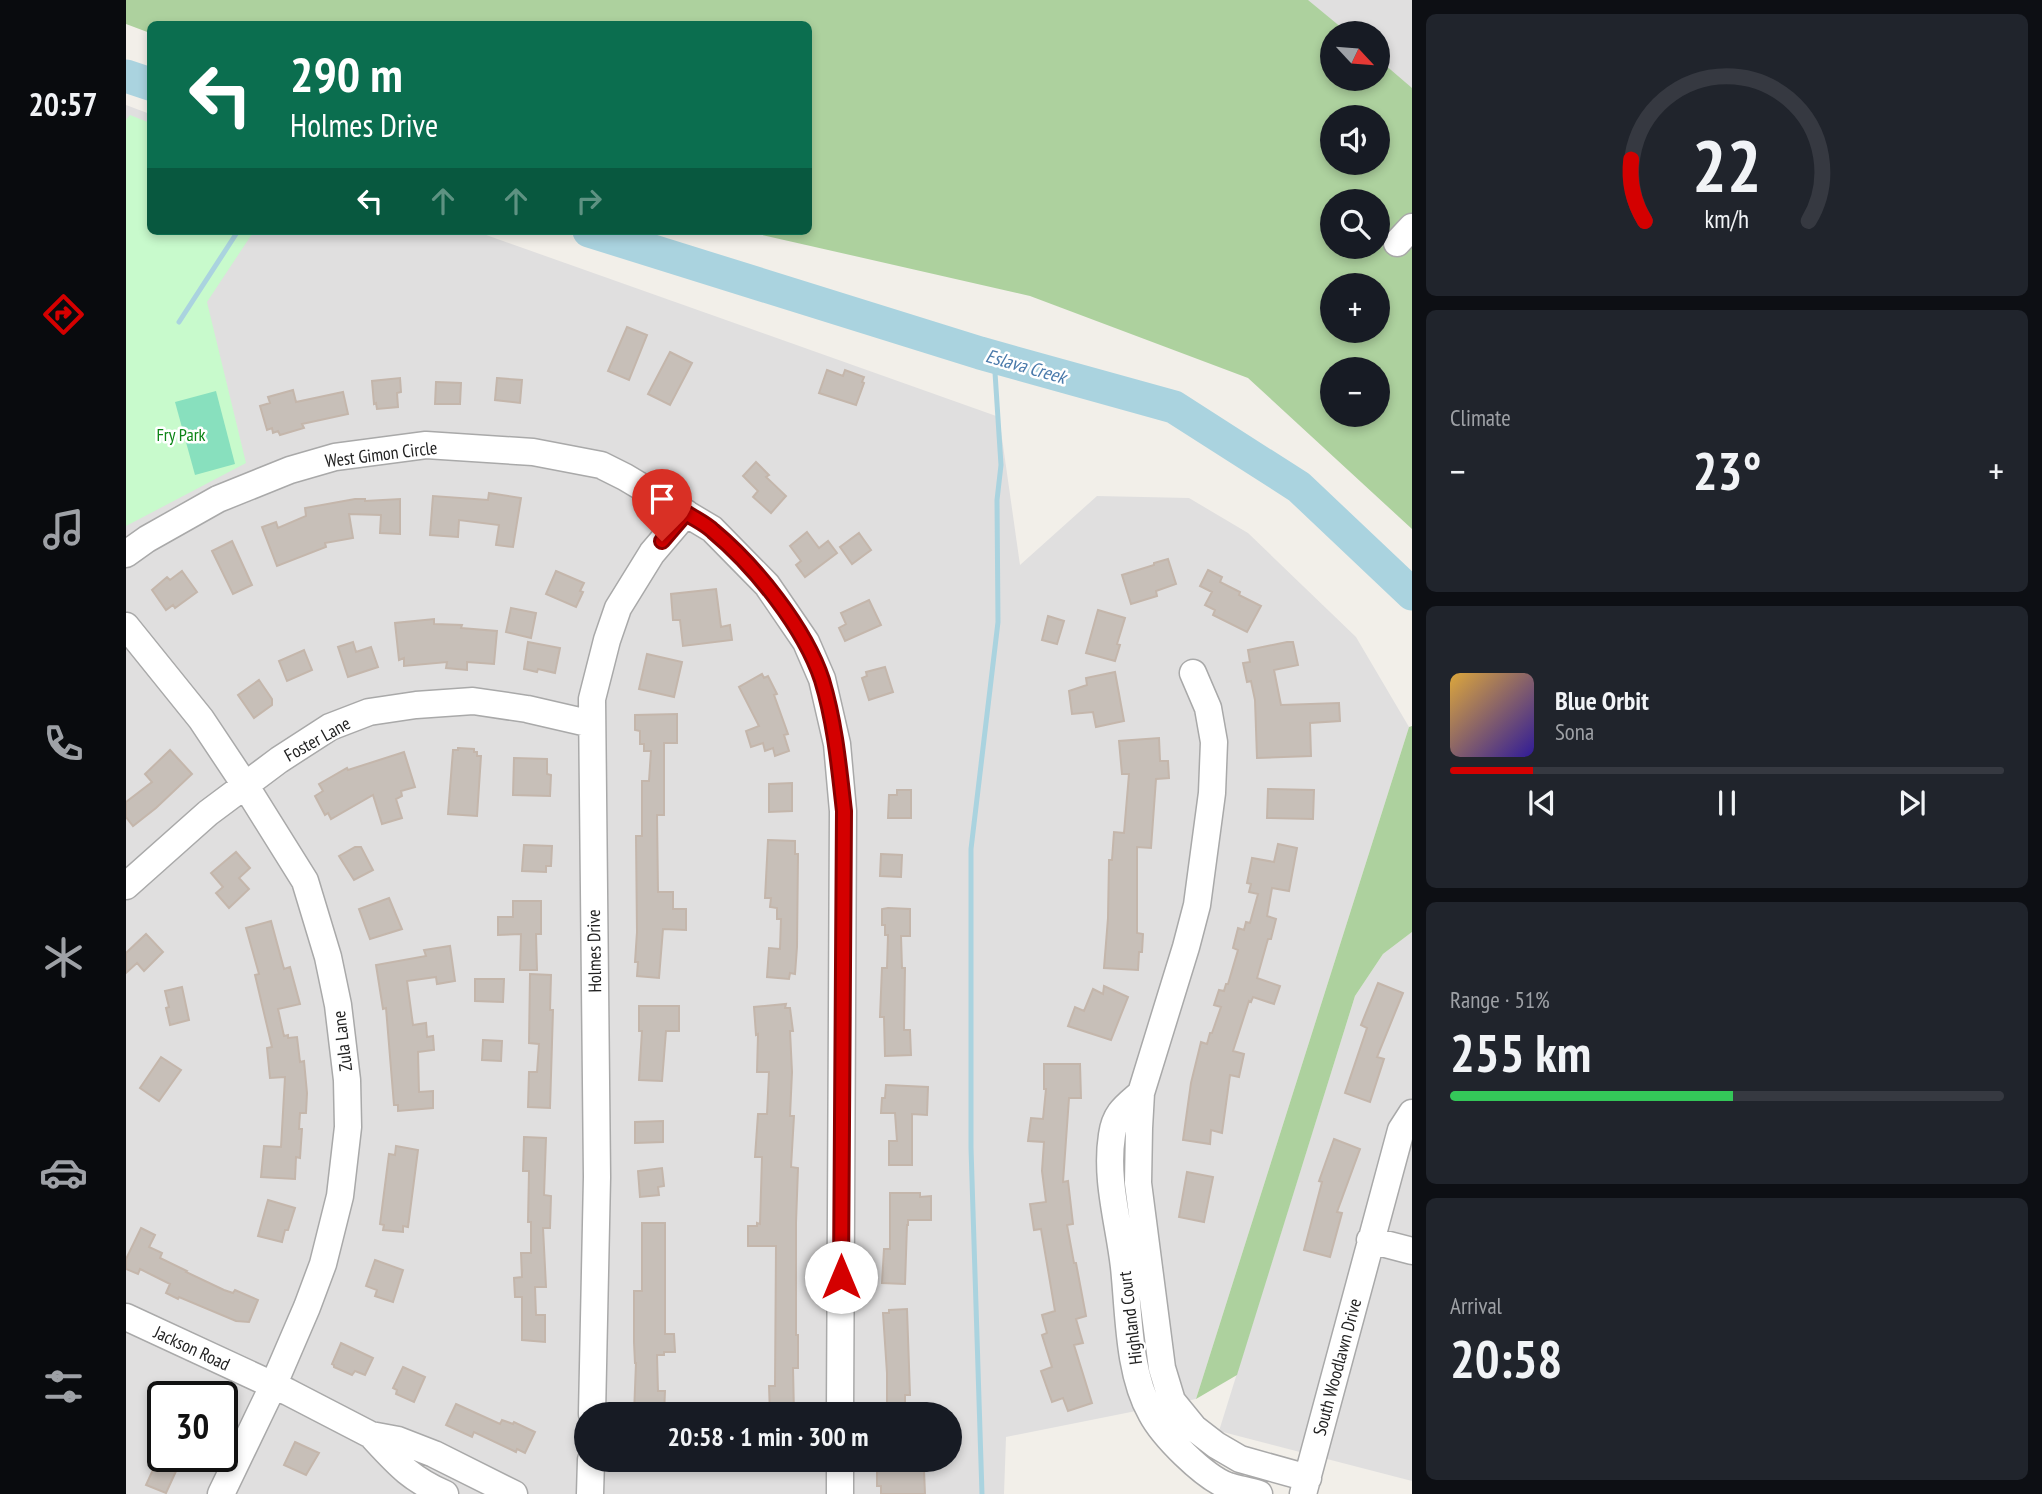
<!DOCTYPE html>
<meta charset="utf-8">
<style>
:root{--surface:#171b24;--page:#20242c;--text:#f1f3f6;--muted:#9ea1a6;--line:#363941;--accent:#d40000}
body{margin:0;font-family:"PT Sans Narrow",sans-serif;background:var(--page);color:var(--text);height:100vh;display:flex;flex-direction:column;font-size:26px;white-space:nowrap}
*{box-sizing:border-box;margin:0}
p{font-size:23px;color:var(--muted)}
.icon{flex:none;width:38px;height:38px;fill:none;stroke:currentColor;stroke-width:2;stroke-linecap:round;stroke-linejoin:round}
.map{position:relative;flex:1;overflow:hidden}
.drawer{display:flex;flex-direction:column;gap:14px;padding:14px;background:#0d0f14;width:630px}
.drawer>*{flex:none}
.banner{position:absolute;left:21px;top:21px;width:665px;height:214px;border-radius:10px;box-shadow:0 4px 10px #0003;background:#0b6e4f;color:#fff;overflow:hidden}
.needle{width:46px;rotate:116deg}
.fabs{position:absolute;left:1194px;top:21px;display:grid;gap:14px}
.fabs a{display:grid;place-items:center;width:70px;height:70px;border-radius:50%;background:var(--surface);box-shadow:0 4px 10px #0003;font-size:35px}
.speed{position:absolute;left:21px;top:1381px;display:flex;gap:14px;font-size:35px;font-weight:700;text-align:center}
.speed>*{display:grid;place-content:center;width:91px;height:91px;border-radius:50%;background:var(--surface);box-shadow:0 4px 10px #0003;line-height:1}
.speed .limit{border:4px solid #111;border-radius:10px;background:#fff;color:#111}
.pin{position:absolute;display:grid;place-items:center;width:60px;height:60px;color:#fff;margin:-72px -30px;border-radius:50% 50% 50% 0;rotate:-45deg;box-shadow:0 0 7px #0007}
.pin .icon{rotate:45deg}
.me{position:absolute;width:77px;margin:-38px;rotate:0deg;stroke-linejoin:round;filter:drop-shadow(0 0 5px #0008)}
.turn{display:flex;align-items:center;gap:24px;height:147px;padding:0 28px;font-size:32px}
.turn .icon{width:91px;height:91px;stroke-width:2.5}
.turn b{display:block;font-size:49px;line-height:60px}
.lanes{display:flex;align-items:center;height:66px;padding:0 28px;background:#0003;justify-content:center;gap:35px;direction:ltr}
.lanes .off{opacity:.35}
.big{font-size:52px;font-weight:700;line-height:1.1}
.drawer .widget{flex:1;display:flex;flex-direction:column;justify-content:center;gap:10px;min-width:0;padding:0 24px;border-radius:10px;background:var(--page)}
.drawer .dial{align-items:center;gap:0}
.dial svg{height:182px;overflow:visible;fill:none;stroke:var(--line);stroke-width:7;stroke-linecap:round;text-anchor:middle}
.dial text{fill:var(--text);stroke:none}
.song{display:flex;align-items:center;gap:21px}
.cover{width:84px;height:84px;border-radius:10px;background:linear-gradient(135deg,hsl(40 70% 55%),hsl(250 70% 35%))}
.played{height:7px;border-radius:4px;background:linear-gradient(90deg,var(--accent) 15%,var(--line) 15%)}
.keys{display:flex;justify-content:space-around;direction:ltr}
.heat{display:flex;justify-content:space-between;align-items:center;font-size:38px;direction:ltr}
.charge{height:10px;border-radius:5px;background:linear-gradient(90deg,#34c759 51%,var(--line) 0)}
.trip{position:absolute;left:448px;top:1402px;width:388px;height:70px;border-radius:35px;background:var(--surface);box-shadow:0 4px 10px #0003;font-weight:700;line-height:70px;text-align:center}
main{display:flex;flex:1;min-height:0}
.tabs{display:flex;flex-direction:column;width:126px;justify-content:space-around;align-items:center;background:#090b0e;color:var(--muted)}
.tabs .icon{width:49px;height:49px}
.tabs .active{color:var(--accent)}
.tabs b{font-size:32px;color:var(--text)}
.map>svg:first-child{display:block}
.residential{fill:#e0dfdf;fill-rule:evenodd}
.forest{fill:#add19e;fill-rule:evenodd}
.park{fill:#c8facc}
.pitch{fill:#88e0be}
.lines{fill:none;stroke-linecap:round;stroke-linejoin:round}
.stream{stroke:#aad3df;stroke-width:5}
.river{stroke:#aad3df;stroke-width:33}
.building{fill:#c7bfb8;stroke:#c4b6ab;stroke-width:2}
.minor-casing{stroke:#a9a9a9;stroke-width:29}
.minor{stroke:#fff;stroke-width:26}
.route-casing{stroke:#8a0000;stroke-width:18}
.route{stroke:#d40000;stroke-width:12}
.labels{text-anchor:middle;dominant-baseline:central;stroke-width:5;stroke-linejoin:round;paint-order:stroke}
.park-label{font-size:18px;fill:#0c8416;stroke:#fff}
.street-label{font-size:18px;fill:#222;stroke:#fff}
.water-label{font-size:19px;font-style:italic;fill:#4a7aab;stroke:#fff}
</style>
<main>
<nav class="tabs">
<b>20:57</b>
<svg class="icon active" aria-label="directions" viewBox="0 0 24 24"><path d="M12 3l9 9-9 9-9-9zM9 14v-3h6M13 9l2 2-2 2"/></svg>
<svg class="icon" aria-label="music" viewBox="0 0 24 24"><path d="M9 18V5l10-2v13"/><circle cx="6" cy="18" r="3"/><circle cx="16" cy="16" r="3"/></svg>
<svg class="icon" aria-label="phone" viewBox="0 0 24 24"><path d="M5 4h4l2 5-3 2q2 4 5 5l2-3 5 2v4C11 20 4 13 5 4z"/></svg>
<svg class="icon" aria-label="climate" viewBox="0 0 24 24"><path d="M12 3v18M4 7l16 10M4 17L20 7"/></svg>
<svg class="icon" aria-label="car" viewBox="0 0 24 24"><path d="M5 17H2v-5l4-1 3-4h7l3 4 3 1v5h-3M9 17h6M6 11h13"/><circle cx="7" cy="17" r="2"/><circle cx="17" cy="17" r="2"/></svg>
<svg class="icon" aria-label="filters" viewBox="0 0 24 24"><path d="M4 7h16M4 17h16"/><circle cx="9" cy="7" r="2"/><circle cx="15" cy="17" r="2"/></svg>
</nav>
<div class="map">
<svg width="1286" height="1494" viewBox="0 0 1286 1494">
<rect width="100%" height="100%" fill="#f2efe9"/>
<path class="residential" d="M1181,0H1286V90L1251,60V33H1220Z
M0,105L24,114V231H349L873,417L894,565L971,496L1063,498L1122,533L1230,637L1283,727L1070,1399L880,1437L878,1494H0ZM37,1396H96V1456H37ZM460,1414H824V1460H460Z
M1286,932V1481L1093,1431L1229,996L1257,954Z"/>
<path class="forest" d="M0,0H1182L1222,33H1206V79H1251V58L1286,88V529L1122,378L904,296L619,231H682V24H24V33L0,24ZM1206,117H1251V163H1206ZM1206,201H1251V247H1206ZM1206,285H1251V331H1206ZM1206,369H1251V415H1206Z
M1286,726V932L1257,954L1229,996L1111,1375L1070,1399L1283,727Z"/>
<path class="park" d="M4,115L24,123V231H128L81,302L120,463L0,526V120Z"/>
<path class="pitch" d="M90,391L109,464L69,475L49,402Z"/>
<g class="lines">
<path class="stream" d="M53,322L112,231
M856,1494L845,1148V849L872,622L871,500L875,465L868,357"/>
<path class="river" d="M0,76L24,84
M463,231L854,353L1048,407L1173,487L1286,594"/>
</g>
<path class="building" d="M501,327L521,335L503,380L482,371Z
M544,352L566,363L544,405L522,394Z
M701,370L717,376L719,370L738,377L736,382L738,383L730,405L693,393Z
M274,378L275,392L271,393L272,407L251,409L250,403L248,404L246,381Z
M371,378L396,380L394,403L369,400Z
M310,382L335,383L334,404H309Z
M167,390L170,402L217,392L222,414L176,424L178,428L154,435L152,431L147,433L146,428L141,430L134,406L144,403L142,397Z
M630,462L643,475L640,477L660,496L645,513L627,497L632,491L617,476Z
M363,493L395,498L387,547L370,545L373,525L333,520L332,537L304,535L307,496L362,500Z
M229,499H239V501L274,499V534L254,533L255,515L223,514L227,538L199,543L200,547L151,566L136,527L150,522L152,528L180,516L179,508Z
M681,532L693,548L702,541L711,553L679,577L670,565L675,561L664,546Z
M733,533L745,550L726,564L714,547Z
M106,541L126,585L107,594L86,551Z
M1042,559L1050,584L1030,591L1031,596L1005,604L996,575L1028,565V563Z
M1082,570L1096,577L1094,582L1114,592L1113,595L1135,606L1121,632L1087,615L1089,610L1079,605L1086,592L1074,586Z
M56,571L71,592L49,608L47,605L40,610L26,590L41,577L44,580Z
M430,571L458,583L454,591L457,592L450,607L420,594Z
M590,589L595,627L604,625L606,640L557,646L554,620H547L545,594Z
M743,600L755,625L719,641L713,628L720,624L715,613Z
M385,608L410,613L405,638L380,632Z
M972,610L999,618L991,644L994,645L989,661L960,653Z
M922,616L938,621L931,644L916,640Z
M308,619V624L336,625L335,628L371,631L368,664L341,662V670L320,668L321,662L278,666V658L273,660L269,623Z
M227,642L230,652L245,647L252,667L222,677L212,647Z
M402,642L434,648L429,673L412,669L411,672L398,669Z
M1161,642H1167L1172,665L1148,670L1155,705L1213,703L1214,721L1184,723L1185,756L1131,758L1129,700L1125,681L1121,682L1117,663L1124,662L1122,650Z
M178,650L186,670L161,681L153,661Z
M521,654L556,662L548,697L513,689Z
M759,667L767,692L743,700L736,678L741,676L740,672Z
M989,672L998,721L970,727L967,712L946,714L943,691L961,685L960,678Z
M636,674L638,678L642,676L651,694L648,695L662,734L658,735L663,751L649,756L647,748L639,751L637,743L625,747L620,731L633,726L613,687Z
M133,680L146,699V705L128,718L112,695Z
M551,714V743H538V815H531L532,892H547V909H560V930L537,929L533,978L511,976L512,962H509L511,932L510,836H516V781H523L525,751H518V744H514V731L509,730V715Z
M1033,738L1034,761H1042L1043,778L1030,779L1025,848L1011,847V933L1017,934L1016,952H1013L1012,970L978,968L982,918L983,860H986L988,832L998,833L1003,774H996L993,741Z
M332,748L348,749V752H351V756H355L351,816L322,814L327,750H332Z
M44,750L66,774L30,808L7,826L0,817V802L26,782L19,774Z
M278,752L289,787L275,791L276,796L270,799L276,818L256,824L247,795L205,819L202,813L199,815L189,796L197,791L193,784L221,768L222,770Z
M388,758L421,759V774L425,775L424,796L387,795Z
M666,783V811L643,812V784Z
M1142,789L1188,790L1187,819L1141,818Z
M771,790H785V818H762L763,795H771Z
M642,840L669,841V854H672L671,947L669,974L664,973L663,979L641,977L643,948L654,949L655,919H651V908L644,907L645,898H639Z
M1152,844L1171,848L1163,891L1146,888L1141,916L1150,919L1145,939H1142L1131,978L1154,986L1148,1004L1127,997L1125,1002L1123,1001L1107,1051L1118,1054L1113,1077L1104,1075L1096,1133L1085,1130L1084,1144L1057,1140L1065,1083L1075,1042L1081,1044L1084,1033H1086L1095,1007L1088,1005L1093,990L1098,991L1100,984H1102L1112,950L1107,948L1112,928L1118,930L1120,922L1124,923L1132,894L1123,892L1125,884L1121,883L1126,858L1148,862Z
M398,845L426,846L425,866H420V872L396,871Z
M229,847H235L247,870L228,880L213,856Z
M110,852L124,868L113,878L123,889L103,908L90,893L97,887L85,873Z
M755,854L776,855L775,877L754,876Z
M263,898L276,929L244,939L233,909Z
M387,901H415V934H410L411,970H394L395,934L372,935V917H387Z
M762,908L784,909V936H775L776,968H779L778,1030H784L785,1055L759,1056L758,1017H754L756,968H761L762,935H759V925H756V909Z
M145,921L158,969L164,967L174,1004L152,1009L158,1036L162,1035V1038L171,1037L174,1062L178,1061L181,1093L180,1113H174L173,1129H176L174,1158L170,1157L169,1179L135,1177L138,1146L155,1147L159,1077L144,1078L141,1048L146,1047L129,975L133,974L120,928Z
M20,934L37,952L18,971L11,963L0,973V953Z
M324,946L329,981L311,984L310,977L281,981L287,1025L300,1023L301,1037L307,1036L308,1050L292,1052L293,1092L307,1091V1108L272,1111V1105H268L260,1008L257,1009L250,965L300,956L298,950Z
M404,974L425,975L424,1010H427L424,1108L402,1107L403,1072H411L413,1044L403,1043Z
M349,979H378L377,1002L349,1001Z
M1252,983L1277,993L1251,1057L1258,1059L1244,1102L1219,1093L1241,1028L1235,1025Z
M978,986L1002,997L985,1040L942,1026L949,1007L958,1011L967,989L977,994Z
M56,987L63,1020L44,1025L40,1008L43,1007L39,991Z
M660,1004L659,1008H664L667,1031H664L666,1072L664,1116H668L665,1167L672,1168L670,1223V1335H672V1368H667L668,1414H644L643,1386H649L650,1246H622V1226H631V1223L634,1224L636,1157H629L632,1114H641L643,1072H631L632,1034L630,1035L628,1007Z
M513,1006H553V1031H540L536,1081L513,1080L516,1031H513Z
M357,1040L376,1041L375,1061L356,1060Z
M35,1057L55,1070L33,1101L14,1088Z
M918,1064H954L955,1098H943L937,1182L942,1181L947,1224L941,1225L948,1263H950L960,1316L950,1319L957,1343L948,1345L966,1403L942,1411L937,1398L926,1402L915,1371L926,1367L916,1335L921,1333L916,1315L929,1311L915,1229L908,1230L904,1204L920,1202L916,1171L918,1142L902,1141L905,1118L917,1119L920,1089H918Z
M760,1085L802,1087L801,1115L786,1114V1165H763V1141H771L769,1113H755L756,1098H759Z
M537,1121V1142L509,1143V1122Z
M398,1137L420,1138L418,1195L425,1196L424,1228H417L420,1287H409L410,1315H419V1342L396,1340V1297H389L388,1278L396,1277L395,1253H405V1222H402L403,1171H397Z
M1208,1139L1234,1149L1211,1212L1216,1213L1204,1257L1178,1250L1196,1182L1193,1181Z
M270,1146L292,1150L282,1227L277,1226V1232L257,1230L258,1225L254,1224L263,1154L269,1155Z
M536,1168L538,1186L532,1187L533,1195L514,1197L512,1171Z
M1061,1172L1087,1177L1078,1222L1053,1217Z
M764,1193H794V1197L805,1196V1220H782V1225H781L779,1284L756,1283L758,1249H764Z
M142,1200L169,1208L162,1230H159L156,1242L132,1236Z
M516,1223H539V1334H548L549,1352H538V1355H531L532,1391H539L538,1414H508L510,1363H509L508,1342V1291H516Z
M15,1228L29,1235L23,1247L36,1253L34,1258L61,1271L60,1272L98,1290L107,1293L109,1290L132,1300L123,1322L110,1321L53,1297L52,1299L40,1293L44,1284L14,1269L12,1274L0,1269V1259Z
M249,1260L277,1270L267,1302L249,1296L251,1290L240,1286Z
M781,1309L784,1395H779V1414H761V1373L757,1313H763V1310Z
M215,1343L247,1358L239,1375L229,1371L226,1375L208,1367V1365L206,1364Z
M277,1367L299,1377L288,1402L270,1394L271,1390L267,1388Z
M330,1404L374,1424L376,1420L387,1424L388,1422L409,1432L399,1453L391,1449L390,1452L348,1432L346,1437L320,1425Z
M169,1442L193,1453L180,1475L158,1465Z
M31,1461L51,1469L40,1493L20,1485Z
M798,1470L799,1494H755V1486H751V1471Z"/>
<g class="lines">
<g class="minor-casing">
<path id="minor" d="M1271,243L1286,227
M0,554L21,539L92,499L164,470L209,457L300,445L407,452L475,465L499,477L586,529L641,585L680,642L696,679L711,744L717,811L714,1414
M0,626L75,719L119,785L179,881L202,957L212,1005L221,1080L222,1127L214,1196L197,1264L181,1307L147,1386L95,1494
M1067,673L1082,708L1088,742L1086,793L1071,905L1060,947L1015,1093L1013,1128L1012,1183L1036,1368L1046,1401L1068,1428L1090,1445L1114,1459L1182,1478
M0,886L82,813L153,760L204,727L243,712L290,705L347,701L401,709L466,724
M1015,1093C999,1107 989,1113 986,1135C979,1180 993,1223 998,1267C1003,1314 1002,1372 1025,1413C1037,1436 1078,1477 1102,1486C1112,1489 1123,1491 1133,1494
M1244,1240L1286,1251
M0,1317L162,1392L245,1435L272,1440L308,1454L388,1494
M466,1414L471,1177L466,699L481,640L492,608L526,553L560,513
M245,1435C271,1463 283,1478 319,1494
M464,1494L465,1460
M714,1494V1460
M1177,1494L1275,1130L1286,1113"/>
</g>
<use href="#minor" class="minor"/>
</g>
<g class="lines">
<g class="route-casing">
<path id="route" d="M536,541L560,513C569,519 580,524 587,531C629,566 679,628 696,680C709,723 713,767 718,811L715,1277"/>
</g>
<use href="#route" class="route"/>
</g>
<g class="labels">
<g class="park-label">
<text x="55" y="434">Fry Park</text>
</g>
<g class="street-label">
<text transform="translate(255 454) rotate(-7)">West Gimon Circle</text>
<text transform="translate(191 739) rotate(-29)">Foster Lane</text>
<text transform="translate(468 951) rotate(-91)">Holmes Drive</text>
<text transform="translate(216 1041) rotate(-97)">Zula Lane</text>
<text transform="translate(1004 1318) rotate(-97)">Highland Court</text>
<text transform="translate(66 1348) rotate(25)">Jackson Road</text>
<text transform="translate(1211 1367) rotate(-75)">South Woodlawn Drive</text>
</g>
<g class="water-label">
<text transform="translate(900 366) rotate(16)">Eslava Creek</text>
</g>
</g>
</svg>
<div class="fabs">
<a><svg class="needle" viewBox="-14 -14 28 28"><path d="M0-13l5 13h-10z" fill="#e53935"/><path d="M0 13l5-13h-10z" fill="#9ea1a6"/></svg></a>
<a><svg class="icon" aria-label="sound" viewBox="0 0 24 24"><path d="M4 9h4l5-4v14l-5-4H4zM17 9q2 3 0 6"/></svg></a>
<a><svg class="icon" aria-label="search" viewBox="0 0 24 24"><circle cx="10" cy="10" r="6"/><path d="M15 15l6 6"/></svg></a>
<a>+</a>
<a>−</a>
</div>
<div class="speed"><div class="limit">30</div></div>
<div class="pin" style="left:536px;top:541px;background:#d93025"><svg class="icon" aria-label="arrive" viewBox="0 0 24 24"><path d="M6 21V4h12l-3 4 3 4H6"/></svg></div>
<svg class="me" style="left:715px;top:1277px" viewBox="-20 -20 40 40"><circle r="19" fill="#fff"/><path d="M0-13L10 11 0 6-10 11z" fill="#d40000"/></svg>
<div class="trip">20:58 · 1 min · 300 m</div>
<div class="banner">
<div class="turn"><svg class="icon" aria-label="left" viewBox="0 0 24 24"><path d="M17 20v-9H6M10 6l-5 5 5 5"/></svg><div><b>290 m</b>Holmes Drive</div></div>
<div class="lanes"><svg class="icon" aria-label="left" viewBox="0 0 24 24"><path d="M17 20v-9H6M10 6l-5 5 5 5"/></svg><svg class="icon off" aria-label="ahead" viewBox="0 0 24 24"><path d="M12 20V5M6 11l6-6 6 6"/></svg><svg class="icon off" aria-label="ahead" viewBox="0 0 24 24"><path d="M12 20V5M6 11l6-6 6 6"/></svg><svg class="icon off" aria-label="right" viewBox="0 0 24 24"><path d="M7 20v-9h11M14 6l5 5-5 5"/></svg></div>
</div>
</div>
<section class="drawer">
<div class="widget dial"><svg viewBox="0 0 100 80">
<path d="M14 69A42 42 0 1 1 86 69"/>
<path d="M14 69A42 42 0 0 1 8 42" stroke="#d40000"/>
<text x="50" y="56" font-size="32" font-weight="700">22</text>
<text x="50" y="72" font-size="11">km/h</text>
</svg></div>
<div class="widget"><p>Climate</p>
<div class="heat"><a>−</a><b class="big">23°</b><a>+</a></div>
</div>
<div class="widget">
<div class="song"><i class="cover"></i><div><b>Blue Orbit</b><p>Sona</p></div></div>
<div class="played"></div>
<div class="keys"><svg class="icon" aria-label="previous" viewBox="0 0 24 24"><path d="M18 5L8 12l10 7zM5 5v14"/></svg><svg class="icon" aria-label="pause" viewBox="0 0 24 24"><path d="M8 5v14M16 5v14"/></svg><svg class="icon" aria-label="next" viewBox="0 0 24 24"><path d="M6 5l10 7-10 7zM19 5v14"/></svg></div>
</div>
<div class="widget"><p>Range · 51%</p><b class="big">255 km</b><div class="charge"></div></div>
<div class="widget"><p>Arrival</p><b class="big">20:58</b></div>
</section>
</main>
